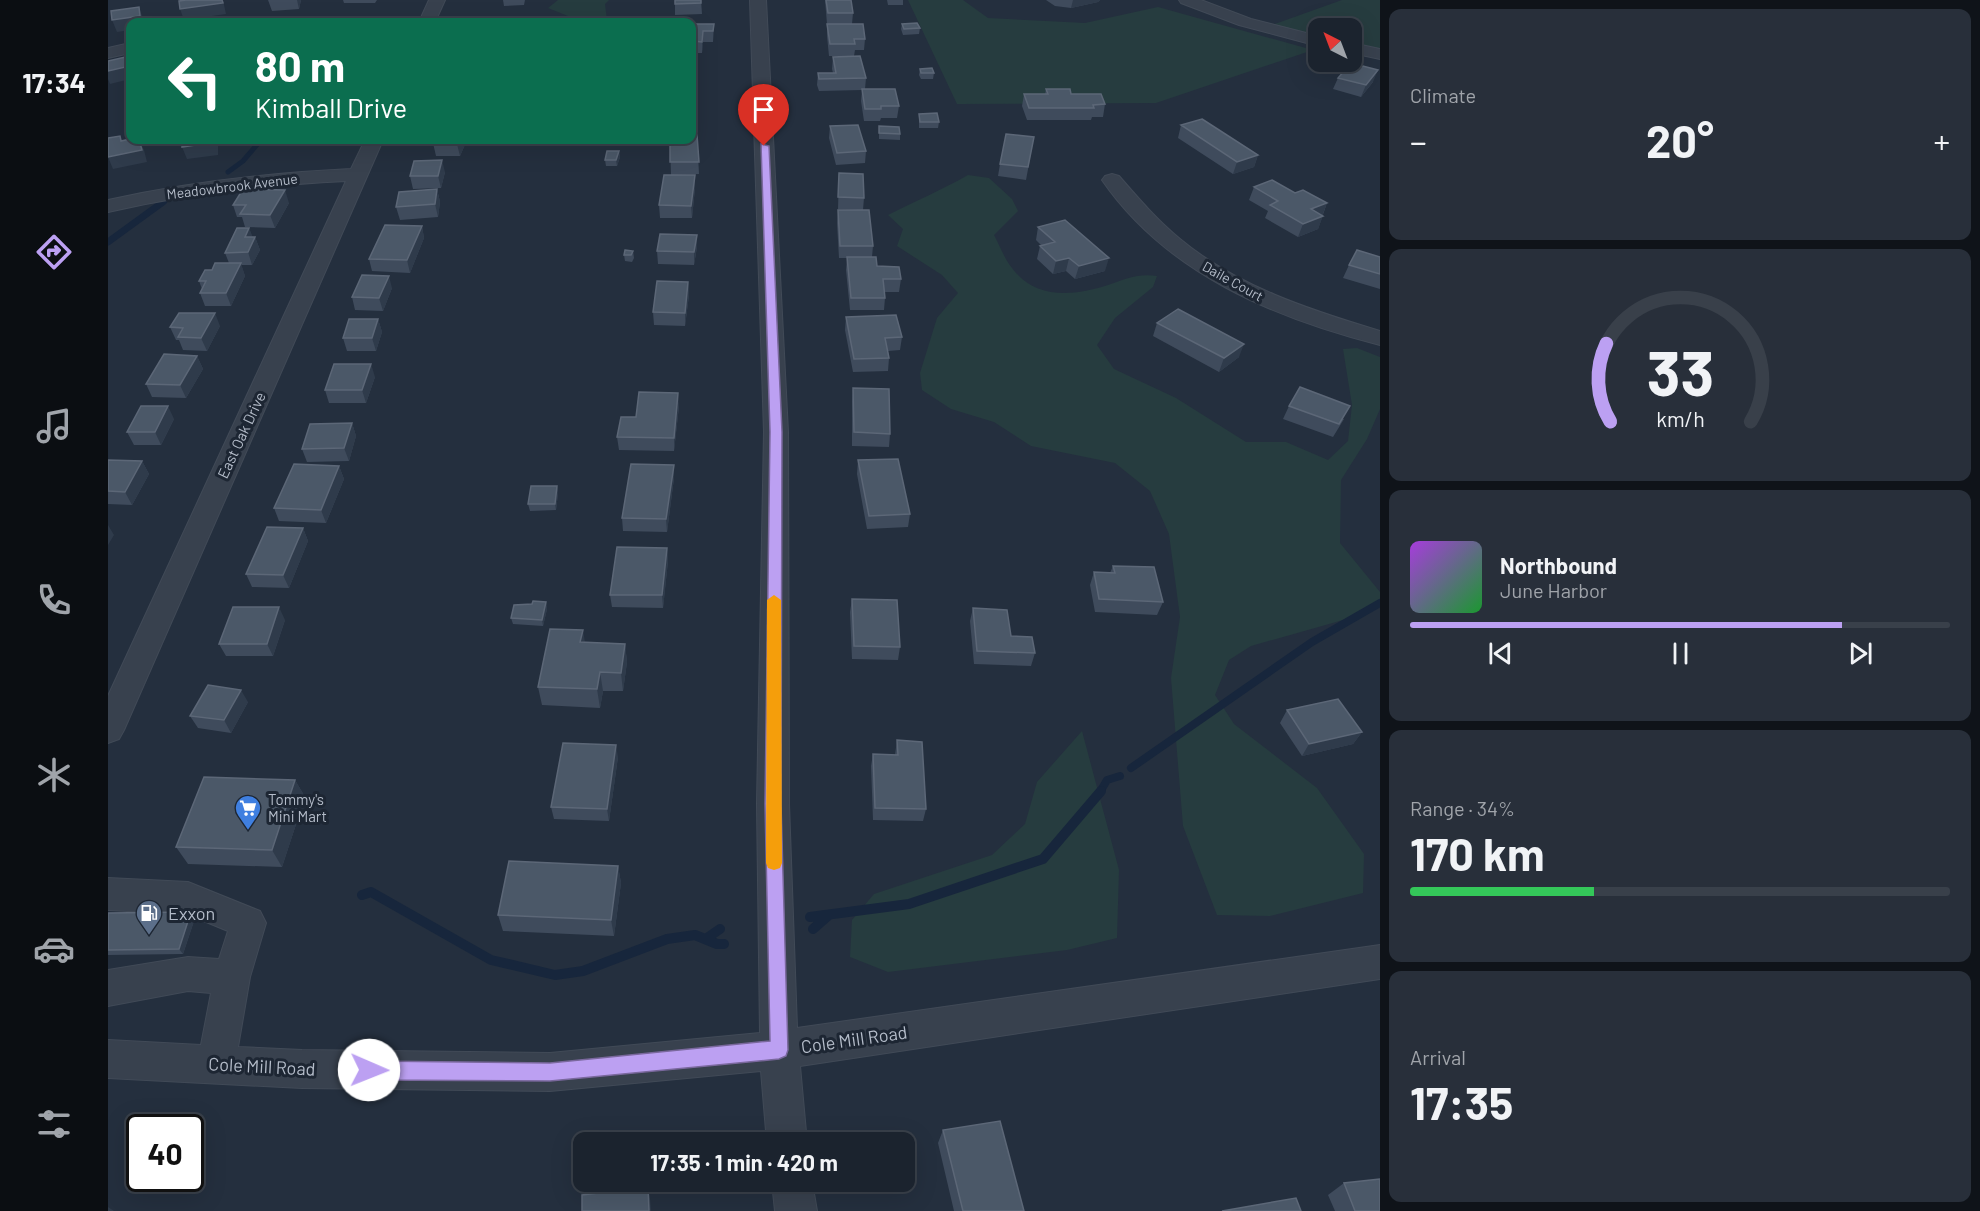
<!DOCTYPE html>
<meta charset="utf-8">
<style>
:root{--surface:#1b232e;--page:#282f3a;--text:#f1f3f6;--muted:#a0a4aa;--line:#39404a;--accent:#bca0f2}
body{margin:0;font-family:Barlow,sans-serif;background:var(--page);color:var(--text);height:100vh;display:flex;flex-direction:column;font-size:22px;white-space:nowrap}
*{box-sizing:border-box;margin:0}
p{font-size:20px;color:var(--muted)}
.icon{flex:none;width:33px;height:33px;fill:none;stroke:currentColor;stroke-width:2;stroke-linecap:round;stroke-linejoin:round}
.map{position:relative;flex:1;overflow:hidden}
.drawer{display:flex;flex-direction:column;gap:9px;padding:9px;background:#0f1319;width:600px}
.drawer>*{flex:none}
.top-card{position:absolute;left:18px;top:18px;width:570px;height:126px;border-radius:12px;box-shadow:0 6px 24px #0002,0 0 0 2px var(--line);background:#0b6e4f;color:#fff;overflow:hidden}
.needle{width:39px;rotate:318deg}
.buttons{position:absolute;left:1200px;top:18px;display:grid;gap:12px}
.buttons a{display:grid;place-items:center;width:54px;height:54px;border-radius:12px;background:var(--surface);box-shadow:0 6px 24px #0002,0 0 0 2px var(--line);font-size:30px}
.speed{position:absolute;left:18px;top:1114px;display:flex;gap:12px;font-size:30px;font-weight:700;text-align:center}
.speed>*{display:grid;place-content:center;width:78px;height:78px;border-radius:50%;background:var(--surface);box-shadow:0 6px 24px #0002,0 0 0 2px var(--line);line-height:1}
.speed .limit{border:3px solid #111;border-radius:9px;background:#fff;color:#111}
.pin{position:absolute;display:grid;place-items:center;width:51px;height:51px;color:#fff;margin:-62px -26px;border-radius:50% 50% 50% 0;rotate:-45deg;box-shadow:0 0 6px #0007}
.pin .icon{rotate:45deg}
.me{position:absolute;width:66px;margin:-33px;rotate:91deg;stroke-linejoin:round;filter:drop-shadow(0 0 4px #0008)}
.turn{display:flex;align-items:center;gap:21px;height:126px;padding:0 30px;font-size:27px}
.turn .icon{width:78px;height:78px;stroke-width:2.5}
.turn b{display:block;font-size:42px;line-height:51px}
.big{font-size:45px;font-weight:700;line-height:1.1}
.drawer .card{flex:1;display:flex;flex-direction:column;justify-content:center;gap:9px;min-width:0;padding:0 21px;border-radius:12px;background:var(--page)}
.drawer .dial{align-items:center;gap:0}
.dial svg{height:156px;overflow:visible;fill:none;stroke:var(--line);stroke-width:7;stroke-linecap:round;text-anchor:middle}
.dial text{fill:var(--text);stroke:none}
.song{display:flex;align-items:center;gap:18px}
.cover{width:72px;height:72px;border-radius:9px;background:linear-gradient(135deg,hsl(280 70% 55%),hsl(130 70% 35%))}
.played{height:6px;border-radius:3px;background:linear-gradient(90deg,var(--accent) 80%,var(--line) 80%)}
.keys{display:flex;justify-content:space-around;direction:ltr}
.heat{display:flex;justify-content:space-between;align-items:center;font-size:33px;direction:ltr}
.charge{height:9px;border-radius:4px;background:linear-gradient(90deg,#34c759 34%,var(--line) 0)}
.trip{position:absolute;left:465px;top:1132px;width:342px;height:60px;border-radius:12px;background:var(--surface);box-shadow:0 6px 24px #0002,0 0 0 2px var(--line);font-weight:700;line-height:60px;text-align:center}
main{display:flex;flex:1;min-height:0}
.menu{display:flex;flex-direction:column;width:108px;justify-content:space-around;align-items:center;background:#0b0e12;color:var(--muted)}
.menu .icon{width:42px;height:42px}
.menu .selected{color:var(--accent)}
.menu b{font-size:27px;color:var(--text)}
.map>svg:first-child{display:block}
.green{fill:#263c3f}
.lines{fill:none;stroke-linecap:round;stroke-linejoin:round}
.stream-far3{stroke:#17263c;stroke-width:5}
.stream-far2{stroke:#17263c;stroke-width:7}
.stream-far1{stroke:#17263c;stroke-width:8}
.stream{stroke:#17263c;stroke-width:10}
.minor-casing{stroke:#414a57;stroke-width:2}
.minor{fill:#38414e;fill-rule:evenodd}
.wall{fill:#3f4b5c}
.shaded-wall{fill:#2f3b4b}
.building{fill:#4b5868;stroke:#5c6777;stroke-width:1.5}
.route{fill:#bca0f2;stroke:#7a689d;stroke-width:1.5}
.slow{fill:#f59e0b}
.labels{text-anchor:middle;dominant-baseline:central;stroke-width:6;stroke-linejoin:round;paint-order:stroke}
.far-street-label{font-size:14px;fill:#b4bcc9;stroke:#1d2633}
.street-label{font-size:15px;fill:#b4bcc9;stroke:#1d2633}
.poi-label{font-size:15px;fill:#b4bcc9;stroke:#1d2633;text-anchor:start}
.near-poi-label{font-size:18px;fill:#b4bcc9;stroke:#1d2633;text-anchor:start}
.near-street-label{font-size:18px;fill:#b4bcc9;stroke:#1d2633}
</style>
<main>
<nav class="menu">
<b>17:34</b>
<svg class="icon selected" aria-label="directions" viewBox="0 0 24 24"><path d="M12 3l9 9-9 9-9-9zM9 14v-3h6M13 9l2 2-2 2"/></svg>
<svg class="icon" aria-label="music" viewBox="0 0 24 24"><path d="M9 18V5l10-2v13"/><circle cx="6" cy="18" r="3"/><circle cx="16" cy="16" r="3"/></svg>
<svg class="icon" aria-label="phone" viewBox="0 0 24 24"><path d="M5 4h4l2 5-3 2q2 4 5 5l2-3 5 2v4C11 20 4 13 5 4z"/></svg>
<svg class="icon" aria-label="climate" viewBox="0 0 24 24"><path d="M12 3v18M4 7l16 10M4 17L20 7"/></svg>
<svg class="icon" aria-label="car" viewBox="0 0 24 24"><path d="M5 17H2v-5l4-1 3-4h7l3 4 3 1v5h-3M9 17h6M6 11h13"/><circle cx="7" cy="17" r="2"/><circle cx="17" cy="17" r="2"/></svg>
<svg class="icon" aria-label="filters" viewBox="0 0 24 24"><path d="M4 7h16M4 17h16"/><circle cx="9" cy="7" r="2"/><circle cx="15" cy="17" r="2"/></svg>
</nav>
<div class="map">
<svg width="1272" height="1211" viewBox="0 0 1272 1211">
<rect width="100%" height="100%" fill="#242f3e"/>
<path class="green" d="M450,0H501L497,4L499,20L475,22L440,8Z
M800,0H855L880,18L977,23L1050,7L1205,50L1048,103L849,104Z
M1234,0H1272V49L1244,43V28H1210V35L1164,25Z
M860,175L881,178L904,199L910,211L886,235C892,246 896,258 904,268C927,300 966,296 1000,285C1017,279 1031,273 1049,276L1045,287L1007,318L989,345L1006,369L1068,398L1138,442H1178L1220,460L1240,441L1244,405L1235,349L1249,348L1272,357V409L1259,439L1233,480L1232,543L1272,592V603L1235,620L1143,646L1121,660L1107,695L1126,724L1209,788L1256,854L1255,893L1162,916L1109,915L1075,826L1063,678L1072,617L1061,534L1042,491L1007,463L923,446L886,422L843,409L814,390L812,373L829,318L850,293L834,275L789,246L795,229L780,215C807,201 834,190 860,175Z
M974,731L1011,870L1009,938L959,950L780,972L742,957L744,920L766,894L884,855L917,824L929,782Z"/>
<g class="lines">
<path class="stream-far3" d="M120,172L135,161L153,140
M53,204L57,201"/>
<path class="stream-far2" d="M0,242L55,202"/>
<path class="stream-far1" d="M1023,768L1204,642L1272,603
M992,792L999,780L1012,776"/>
<path class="stream" d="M254,895L263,892L383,960L447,975L475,971L559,939L587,935L609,944H616
M702,917L801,904L935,859L993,791
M705,929L721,915
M599,938L612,929"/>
<g class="minor-casing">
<path id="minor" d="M321,0H337L327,22H311Z
M642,0H658L680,432L681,804L689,1028L1272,945V979L692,1066L699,1143H659L653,1071L442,1091L194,1088L0,1078V1040L93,1045L103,993L80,991L0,1006V970L80,957L111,959L120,931L79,914L0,910V878L80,882L152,911L158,923L142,977L130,1047L194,1050L442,1053L652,1033L649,804L656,432Z
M1071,0H1093L1143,19L1210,36V46L1131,25L1073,3Z
M22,43V53L0,58V48Z
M1244,43L1272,49V59L1244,53Z
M257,140H275L16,730L11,739L0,743V696L238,181C157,185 78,194 0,212V200C80,182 161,173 243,169Z
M1004,174L1011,176C1030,198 1049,220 1072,239C1128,286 1202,310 1272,331V345C1166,318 1058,273 994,180L997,176Z
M664,1182H704L709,1211H667Z"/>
</g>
<use href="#minor" class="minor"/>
</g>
<path class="wall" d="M160,0H193L191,9L164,11Z
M235,0H269L267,3H236Z
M395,0H417L416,5L396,6Z
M567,0H593L594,14L567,15Z
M717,0H743L745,13L744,24L757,39L756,50H747L746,56H721L719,36V24Z
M779,0H795V5H780Z
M938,0H992L990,2L963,8L947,6Z
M584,24H606L605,42H595L594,53H584Z
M794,24L812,28L811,34L795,35L793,29Z
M725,57L758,78L757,89L791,106L789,118H773L772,121H756L753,101L754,90L711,91L709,85L710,73H725L724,69Z
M812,69L826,73L825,79H813L811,75Z
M1230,78L1265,82L1253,97L1225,89Z
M938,89L963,94L997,104L995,117H984L983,120H919L914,106L916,94H937Z
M811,114L831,122L830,128H811Z
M1073,125L1150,155L1146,167L1125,174L1070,138Z
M722,126L758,151L757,163L728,165L721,138Z
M771,126L792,134V140L771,139Z
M589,135L591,174L563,175L562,140Z
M926,137L918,180L890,176L892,164Z
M359,140L352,156H328L325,143Z
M511,151L512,157L509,166H498L497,160Z
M337,172L333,188L305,189L302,176Z
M731,173L756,198L755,210L730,209Z
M587,175V188L584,218H552L551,205Z
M1146,187L1187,193L1219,203L1210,229L1190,237L1157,218L1160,211L1141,200Z
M329,189L332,202L330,217L292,220L288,207Z
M181,203L167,228L137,227L134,217H129L125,205Z
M730,210L765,246L764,257L769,266L793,279L791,292H776L777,298L776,310H742L738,270L739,258H731L729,223Z
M314,226L316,238L302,273L264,271L261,259Z
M930,227L997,271L967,279L958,271L945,274L929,259L932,246H934L928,240Z
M141,228L144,237H147L152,250L144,265H133L137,276L123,306H97L92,293L94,289L91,281L104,270L121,263L117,253Z
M589,235V247L586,265L550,264L549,251Z
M525,251L526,258L524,262L517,261L516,255Z
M1272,257V289L1235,278L1241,265Z
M580,282L581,295L577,326L546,325L545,312Z
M284,288L275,311L247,310L244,297Z
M738,317L794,337L792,350L780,351L781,358L780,371L745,372L737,330Z
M270,319L274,332L268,351H239L235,338Z
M1049,323L1131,357L1111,372L1045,336Z
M112,326L99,351L75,350L71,340H68L62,327Z
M89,356L95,369L78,398L44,397L38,384Z
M267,377L258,403H221L217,390Z
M745,388L782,434L781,447L744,446V401Z
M571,406L566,451L511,450L509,437L528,417Z
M1181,406L1236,419L1225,437L1175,419Z
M66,419L53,445H26L19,432Z
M244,423L248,436L241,461L199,462L194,449Z
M0,460L34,461L41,474L24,505L0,504Z
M750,460L802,514L800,527L759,529L749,474Z
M566,465V478L559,532L515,531L514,518Z
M231,466L236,479L218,523L171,521L166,508Z
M449,486L450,493L448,510L422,511L420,504Z
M195,528L200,541L181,588L144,587L138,574Z
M559,548L560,561L555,608L504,607L502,595Z
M1005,566L1055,602L1049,615L987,612L982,585L986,572L1002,573Z
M744,599L792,647L790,660L744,659L742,612Z
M438,602L439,609L435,626L405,624L403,618L424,604Z
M865,608L927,653L923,666L866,664L862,621Z
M177,620L165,656H118L111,644Z
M517,644L519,662L515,691H495L492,708L434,705L430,687Z
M140,702L123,733L90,728L82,716Z
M1179,710L1254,732L1245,744L1194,756L1172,723Z
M789,740L818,809L815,821L765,820L763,766L765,754L787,755Z
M510,757L501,821L446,819L443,807Z
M187,780L197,797L174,867L80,864L68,847Z
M510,866L513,883L506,936L395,931L390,915Z
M0,913L87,918L75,954L0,955Z
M835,1130L916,1211H846L830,1143Z
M1236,1183L1272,1211H1227L1220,1195Z"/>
<path class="shaded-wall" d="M115,0L118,14L76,20L72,9Z
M189,0H193L191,9Z
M965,0H992L990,2L963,8Z
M31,7L36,22H22V30L9,32L4,20Z
M595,31V42L594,53V42Z
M22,66V79L2,84L0,79V71Z
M1270,70L1265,82L1253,97L1258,85Z
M12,136L18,148L31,140L36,150L39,162L5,169L0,157L13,141Z
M106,140H109L110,142V155L79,159L74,147Z
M351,140H359L352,156L349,144Z
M511,151L512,157L509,166L508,160Z
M1150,155L1146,167L1125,174L1129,162Z
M334,160L337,172L333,188L330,176Z
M587,175V188L584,218L583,206Z
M329,189L332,202L330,217L327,204Z
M177,190L181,203L167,228L162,215Z
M1219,203L1214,216L1203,209Z
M1215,216L1210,229L1190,237L1195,224Z
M314,226L316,238L302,273L299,260Z
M141,228L146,240L147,237L152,250L144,265L140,252L137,237Z
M589,235V247L586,265V252Z
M961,258L958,271L945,274L948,261Z
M1001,258L997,271L967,279L971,266Z
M133,263L137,276L123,306L118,293Z
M281,276L284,288L275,311L271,298Z
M580,282L581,295L577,326V313Z
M107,313L112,326L99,351L93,338Z
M270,319L274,332L268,351L264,338Z
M1136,344L1131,357L1111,372L1116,358Z
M89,356L95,369L78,398L72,385Z
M263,364L267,377L258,403L254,390Z
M570,393L571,406L566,451V438Z
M60,406L66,419L53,445L47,432Z
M244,423L248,436L241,461L236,448Z
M34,461L41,474L24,505L17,492Z
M566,465V478L559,532L558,519Z
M231,466L236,479L218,523L213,510Z
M449,486L450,493L448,510L447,504Z
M0,525L6,535L0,545Z
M195,528L200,541L181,588L175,575Z
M559,548L560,561L555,608L554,595Z
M438,602L439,609L435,626L434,620Z
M171,607L177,620L165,656L159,644Z
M475,630L478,649L472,642Z
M517,644L519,662L515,691L513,673Z
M492,672L495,691L492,708L489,689Z
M133,690L140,702L123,733L116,720Z
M1254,732L1245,744L1194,756L1201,744Z
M508,745L510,757L501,821L499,809Z
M187,780L197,797L174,867L164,850Z
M510,866L513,883L506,936L503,920Z
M83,912L87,918L75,954L71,949Z
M540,1187L542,1198L543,1211H541Z
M0,1207L6,1211H0Z"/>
<path class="building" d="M78,0H114L115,3L72,9L71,1Z
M567,0H593V3L567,4Z
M718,0H743L745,13H720Z
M31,7L32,16L4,20L3,11Z
M392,20H420V22H391Z
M809,23L812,28L796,29L794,24Z
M584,24H606L605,31H595L594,42L584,41Z
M719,24H755L757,39H746L747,44H722Z
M22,56V66L0,71V61Z
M752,56L758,78L711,79L710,73H728L725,57Z
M1243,63L1270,70L1258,85L1230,78Z
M824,68L826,73H813L812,69Z
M754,89H787L791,106H773V109H757Z
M938,89H962L963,94H993L997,104L985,105L986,108H921L916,94H940Z
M829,113L831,122H812L811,114Z
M1094,119L1150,155L1129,162L1073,125Z
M750,125L758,151L729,153L722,126Z
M771,126L791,127L792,134L771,133Z
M898,134L926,137L920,167L892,164Z
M584,135H589L591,162H562V140H584Z
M12,136L13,141L22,139L31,140L34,150L0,157V138Z
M74,140H106V142L74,147Z
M327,140H351L349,144L325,143Z
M499,151H511L508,160H497Z
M334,160L330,176H302L306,161Z
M731,173L755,174L756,198L730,197Z
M556,175H587L583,206L551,205Z
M1164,180L1187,193L1195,190L1219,203L1203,209L1215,216L1195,224L1162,205L1170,201L1146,187Z
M135,189L177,190L162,215L132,214L138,205H125Z
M329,189L327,204L288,207L291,192Z
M730,210H761L765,246H732Z
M957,220L1001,258L971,266L961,258L948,261L932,246L947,242L930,227Z
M277,225L314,226L299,260L261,259Z
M129,228H141L137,237H147L140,252L117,253Z
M552,234L589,235L586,252L549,251Z
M517,250L525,251L523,255H516Z
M1249,250L1272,257V274L1241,265Z
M739,257H768L769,266L791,267L793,279H775L777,298H743Z
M107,263H133L118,293H92L98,281H91L97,270H104Z
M254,275L281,276L271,298L244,297Z
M549,281L580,282L577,313L545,312Z
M1070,309L1136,344L1116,358L1049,323Z
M71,313H107L93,338L70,337L75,328L62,327Z
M788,315L794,337L777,338L781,358L746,359L738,317Z
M241,319H270L264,338H235Z
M56,354L89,356L72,385L38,384Z
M226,364H263L254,390H217Z
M1192,387L1242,406L1231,424L1181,406Z
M745,388L781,389L782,434L746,432Z
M531,392L570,393L566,438L509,437L513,417H528Z
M33,406H60L47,432H19Z
M244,423L236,448L194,449L202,424Z
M790,459L802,514L761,516L750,460Z
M0,460L34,461L17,492L0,491Z
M186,464L231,466L213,510L166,508Z
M523,464L566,465L558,519L514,518Z
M423,486H449L447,504H420Z
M159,527L195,528L175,575L138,574Z
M509,547L559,548L554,595H502Z
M1005,566L1046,567L1055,602L991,599L986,572L1007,573Z
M744,599L789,600L792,647L746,646Z
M425,601L438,602L434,620L403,618L406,605L424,604Z
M125,607H171L159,644H111Z
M865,608L899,610L903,636L924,637L927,653L869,651Z
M442,629L475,630L472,642L517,644L513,673L492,672L489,689L430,687Z
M100,685L133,690L116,720L82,716Z
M1230,699L1254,732L1201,744L1179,710Z
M789,740L814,742L818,809L767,808L765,754L790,755Z
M455,743L508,745L499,809L443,807Z
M96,777L187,780L164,850L68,847Z
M401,861L510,866L503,920L390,915Z
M83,912L71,949L0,950V913Z
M892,1121L916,1211H855L835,1130Z
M1272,1179V1211H1247L1236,1183Z
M540,1187L541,1211H474V1195Z
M1188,1198L1193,1211H1114Z"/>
<path class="route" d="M653,144L661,146L674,432L673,804L680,1050L678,1056L671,1059L442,1081L261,1080L254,1077L252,1070L254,1064L261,1061L442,1063L662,1041L657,804L662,432Z"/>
<path class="slow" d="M666,595L673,600L674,863L672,868L666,870L660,868L658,863L659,600Z"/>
<defs>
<g id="supermarket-pin" transform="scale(1.35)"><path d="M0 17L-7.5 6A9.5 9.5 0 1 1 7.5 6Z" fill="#3f7fe0" stroke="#1d2633"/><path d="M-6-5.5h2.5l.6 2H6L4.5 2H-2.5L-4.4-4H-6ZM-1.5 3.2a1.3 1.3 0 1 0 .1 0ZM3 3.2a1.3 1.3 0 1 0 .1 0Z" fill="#fff"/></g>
<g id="fuel-pin" transform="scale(1.35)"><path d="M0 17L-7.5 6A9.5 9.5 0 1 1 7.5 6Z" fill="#5c6f8a" stroke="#1d2633"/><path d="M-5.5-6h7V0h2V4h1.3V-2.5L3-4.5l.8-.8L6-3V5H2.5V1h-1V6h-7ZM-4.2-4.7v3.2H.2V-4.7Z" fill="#fff"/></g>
</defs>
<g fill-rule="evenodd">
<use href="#supermarket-pin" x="140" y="808"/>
<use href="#fuel-pin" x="41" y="913"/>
</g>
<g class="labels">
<g class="far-street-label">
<text transform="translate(124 186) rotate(-7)">Meadowbrook Avenue</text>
<text transform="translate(1125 281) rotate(29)">Daile Court</text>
</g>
<g class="street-label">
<text transform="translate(133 435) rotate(-65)">East Oak Drive</text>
</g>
<g class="poi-label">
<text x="160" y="799">Tommy's<tspan x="160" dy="17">Mini Mart</tspan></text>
</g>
<g class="near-poi-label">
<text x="60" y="913">Exxon</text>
</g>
<g class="near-street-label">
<text transform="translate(746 1039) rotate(-8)">Cole Mill Road</text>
<text transform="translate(154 1066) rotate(3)">Cole Mill Road</text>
</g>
</g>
</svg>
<div class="buttons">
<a><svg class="needle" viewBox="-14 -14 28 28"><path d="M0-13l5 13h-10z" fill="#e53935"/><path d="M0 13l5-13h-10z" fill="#a0a4aa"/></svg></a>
</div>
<div class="speed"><div class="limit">40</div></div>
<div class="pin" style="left:656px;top:146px;background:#d93025"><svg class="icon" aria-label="arrive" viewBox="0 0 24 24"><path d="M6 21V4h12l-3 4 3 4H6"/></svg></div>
<svg class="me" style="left:261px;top:1070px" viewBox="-20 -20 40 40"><circle r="19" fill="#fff"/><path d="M0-13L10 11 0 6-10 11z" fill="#bca0f2"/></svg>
<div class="trip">17:35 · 1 min · 420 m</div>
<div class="top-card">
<div class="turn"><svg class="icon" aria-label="left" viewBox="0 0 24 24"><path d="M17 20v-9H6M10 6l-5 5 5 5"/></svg><div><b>80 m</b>Kimball Drive</div></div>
</div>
</div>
<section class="drawer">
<div class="card"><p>Climate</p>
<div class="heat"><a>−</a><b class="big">20°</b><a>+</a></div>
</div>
<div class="card dial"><svg viewBox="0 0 100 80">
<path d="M14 69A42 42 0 1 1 86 69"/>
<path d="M14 69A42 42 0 0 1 12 29" stroke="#bca0f2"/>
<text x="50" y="56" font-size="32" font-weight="700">33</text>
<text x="50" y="72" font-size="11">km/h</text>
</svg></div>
<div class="card">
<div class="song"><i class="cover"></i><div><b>Northbound</b><p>June Harbor</p></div></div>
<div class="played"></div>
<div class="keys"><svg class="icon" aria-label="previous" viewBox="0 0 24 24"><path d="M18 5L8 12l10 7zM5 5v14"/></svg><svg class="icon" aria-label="pause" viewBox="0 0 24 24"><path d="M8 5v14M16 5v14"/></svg><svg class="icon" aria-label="next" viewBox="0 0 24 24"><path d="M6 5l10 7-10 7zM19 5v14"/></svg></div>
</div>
<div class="card"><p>Range · 34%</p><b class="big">170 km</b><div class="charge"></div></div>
<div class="card"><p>Arrival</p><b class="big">17:35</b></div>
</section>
</main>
